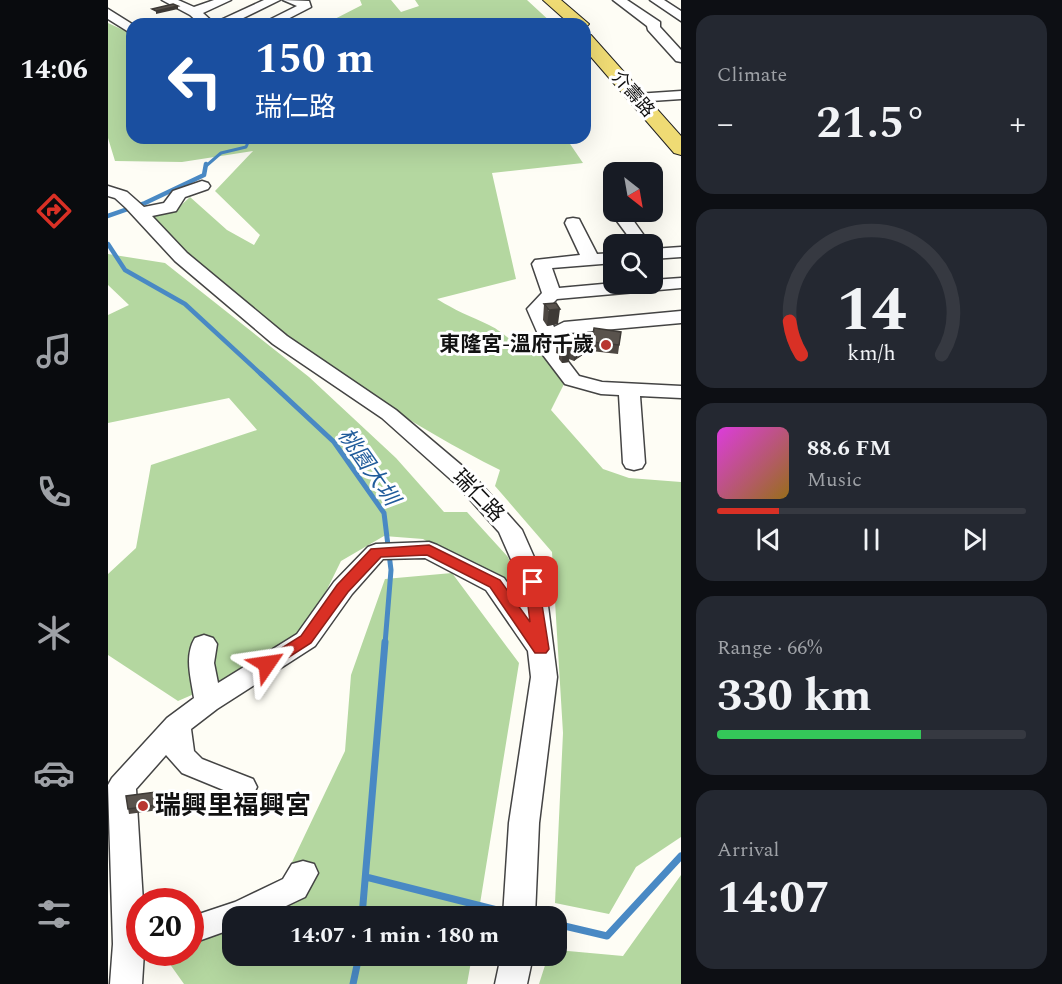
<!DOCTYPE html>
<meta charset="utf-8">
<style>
:root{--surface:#171b24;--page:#242831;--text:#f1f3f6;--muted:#9ea1a6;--line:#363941;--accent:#d93025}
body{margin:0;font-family:Spectral,"Noto Sans TC",serif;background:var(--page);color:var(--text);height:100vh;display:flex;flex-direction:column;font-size:22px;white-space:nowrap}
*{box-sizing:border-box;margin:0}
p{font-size:20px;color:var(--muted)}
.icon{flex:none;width:33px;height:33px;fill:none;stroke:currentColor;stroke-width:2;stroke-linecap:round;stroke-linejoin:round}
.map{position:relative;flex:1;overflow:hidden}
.sheet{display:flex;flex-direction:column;gap:15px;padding:15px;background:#0d0f14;width:381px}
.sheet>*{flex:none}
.top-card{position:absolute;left:18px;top:18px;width:465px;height:126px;border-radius:18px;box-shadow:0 6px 24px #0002;background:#1a4fa0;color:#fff;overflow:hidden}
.needle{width:39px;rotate:149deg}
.controls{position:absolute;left:495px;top:162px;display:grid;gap:12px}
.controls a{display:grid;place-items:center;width:60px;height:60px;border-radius:12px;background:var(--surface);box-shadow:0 6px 24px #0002;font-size:30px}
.speed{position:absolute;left:18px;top:888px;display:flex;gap:12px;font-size:30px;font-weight:700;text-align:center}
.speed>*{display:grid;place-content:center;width:78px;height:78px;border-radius:50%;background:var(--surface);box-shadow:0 6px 24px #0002;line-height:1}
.speed .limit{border:9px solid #d22;background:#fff;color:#111}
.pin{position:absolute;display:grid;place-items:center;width:51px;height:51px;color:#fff;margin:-26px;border-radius:12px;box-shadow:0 3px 9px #0006}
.me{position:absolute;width:66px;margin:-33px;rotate:58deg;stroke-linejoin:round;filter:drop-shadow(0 0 4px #0008)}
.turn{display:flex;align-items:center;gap:21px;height:126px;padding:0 30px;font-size:27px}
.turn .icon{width:78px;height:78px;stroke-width:2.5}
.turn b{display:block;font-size:42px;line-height:51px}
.big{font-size:45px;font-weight:700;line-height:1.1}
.sheet .tile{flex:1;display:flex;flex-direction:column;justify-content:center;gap:9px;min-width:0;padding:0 21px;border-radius:18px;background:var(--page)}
.sheet .dial{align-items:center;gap:0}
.dial svg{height:156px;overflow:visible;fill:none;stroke:var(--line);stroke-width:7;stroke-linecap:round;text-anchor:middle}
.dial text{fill:var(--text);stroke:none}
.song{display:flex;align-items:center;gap:18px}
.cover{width:72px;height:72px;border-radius:9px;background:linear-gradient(135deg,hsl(300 70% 55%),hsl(40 70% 35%))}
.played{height:6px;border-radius:3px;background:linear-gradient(90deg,var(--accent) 20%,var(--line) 20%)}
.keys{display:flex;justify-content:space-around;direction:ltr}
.heat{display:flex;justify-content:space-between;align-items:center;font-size:33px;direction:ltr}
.charge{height:9px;border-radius:4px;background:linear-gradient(90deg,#34c759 66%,var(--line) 0)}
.trip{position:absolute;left:114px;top:906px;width:345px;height:60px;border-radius:18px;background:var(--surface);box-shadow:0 6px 24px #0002;font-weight:700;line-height:60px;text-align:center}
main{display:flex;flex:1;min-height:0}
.tabs{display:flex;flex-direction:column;width:108px;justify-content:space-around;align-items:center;background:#090b0e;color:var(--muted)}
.tabs .icon{width:42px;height:42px}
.tabs .current{color:var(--accent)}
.tabs b{font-size:27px;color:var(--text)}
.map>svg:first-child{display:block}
.forest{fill:#b4d7a0}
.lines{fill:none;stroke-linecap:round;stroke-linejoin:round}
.stream-far3{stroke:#4989c4;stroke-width:3}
.stream-far2{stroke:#4989c4;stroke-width:4.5}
.stream-far1{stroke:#4989c4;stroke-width:5}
.stream{stroke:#4989c4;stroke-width:7}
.minor-casing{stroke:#444;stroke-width:3}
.major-casing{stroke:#222;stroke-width:2}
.minor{fill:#fff;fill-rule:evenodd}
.major{fill:#efdb74;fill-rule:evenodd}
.wall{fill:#4d4742}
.shaded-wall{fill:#3e3a36}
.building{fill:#59534d;stroke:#3e3a36;stroke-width:1.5}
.route{fill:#d93025;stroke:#8d1f18;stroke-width:1.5}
.poi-dot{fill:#b83631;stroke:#fff;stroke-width:2}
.labels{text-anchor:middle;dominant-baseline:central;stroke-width:6;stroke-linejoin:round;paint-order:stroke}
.far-street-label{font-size:18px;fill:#111;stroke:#fff}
.poi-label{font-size:21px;font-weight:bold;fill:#111;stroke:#fff;text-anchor:end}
.street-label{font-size:21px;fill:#111;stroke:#fff}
.water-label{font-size:22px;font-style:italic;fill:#215c9b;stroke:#fff}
.near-poi-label{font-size:26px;font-weight:bold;fill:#111;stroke:#fff;text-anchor:start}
</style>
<main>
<nav class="tabs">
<b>14:06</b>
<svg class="icon current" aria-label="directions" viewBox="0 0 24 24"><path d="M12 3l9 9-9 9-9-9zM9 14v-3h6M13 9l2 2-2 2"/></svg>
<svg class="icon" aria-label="music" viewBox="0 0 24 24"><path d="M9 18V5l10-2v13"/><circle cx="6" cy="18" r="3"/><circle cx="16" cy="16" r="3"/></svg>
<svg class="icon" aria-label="phone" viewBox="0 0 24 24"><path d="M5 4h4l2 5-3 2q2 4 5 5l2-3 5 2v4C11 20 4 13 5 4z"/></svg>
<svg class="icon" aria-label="climate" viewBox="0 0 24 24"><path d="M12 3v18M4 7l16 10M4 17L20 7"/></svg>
<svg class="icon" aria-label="car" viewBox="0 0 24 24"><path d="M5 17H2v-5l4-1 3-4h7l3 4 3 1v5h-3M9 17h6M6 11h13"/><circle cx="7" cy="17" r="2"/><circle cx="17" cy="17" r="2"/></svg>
<svg class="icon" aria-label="filters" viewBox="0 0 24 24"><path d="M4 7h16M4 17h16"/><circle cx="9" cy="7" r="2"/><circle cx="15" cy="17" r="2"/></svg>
</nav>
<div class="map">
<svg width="573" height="984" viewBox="0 0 573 984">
<rect width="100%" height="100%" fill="#fefdf5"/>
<path class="forest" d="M252,0H283L293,12L311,6L307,0H419L445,24H217L254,5Z
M0,23L24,34V138H458L475,163L384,173L408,279L329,299C348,311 362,316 381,325C404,336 409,354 438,355L457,382L443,410L495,469L521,478L573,482V837L528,867L501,914L447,903L455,733L444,552L387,486L392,470C263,405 145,318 43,217L70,208L82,197L119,230L146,245L152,235L107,191L145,151L74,162L7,161L0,138Z
M0,254L57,263L201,377L288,458L336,512H359L400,557L414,596L315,539L276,536L233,561L203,622L150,666L70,701L0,655V574L28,548L43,465L149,430L121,398L0,423V315L21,305L0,285Z
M344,573L411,663L370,916H136L164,904L237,751L243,675L277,579Z
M573,875V984H431L440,956H448L449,950L515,956Z
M124,922V956H364L359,984H76L54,953L82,952L83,940Z"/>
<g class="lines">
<path class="stream-far3" d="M98,166L113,153L138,147L142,138"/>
<path class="stream-far2" d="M0,216L37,203L96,175L98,164
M0,244L17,270L77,304L155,376"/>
<path class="stream-far1" d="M153,374L226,442L276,513L283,570L277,644"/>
<path class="stream" d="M258,877L401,913
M254,916L277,642
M448,924L499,936L573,856
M245,984L251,956"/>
<g class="minor-casing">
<path id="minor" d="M54,0H70L86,7L106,0H123L95,13L106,23L156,0H172L123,24H92L82,15Z
M175,0L201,1L203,7L170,24H153L189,6Z
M505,0H519L552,22V27L573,50V62L568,61L540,30L539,26Z
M542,0H556L573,11V21Z
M0,9L24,24V34L0,19Z
M573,91V99L528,102L521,98L528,94Z
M94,181L100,183L102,186L100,189L77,197L68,211L44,216L79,253L179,336L288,410L365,475L414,530L437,582L449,677L431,823L427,916H395L401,823L423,677L420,651L378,590L317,558L275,559L244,594L207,646L109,709L83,729L86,751L94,759L145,779L149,787L145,795L135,798L74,773L58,755L28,789L35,902H32V952H36L34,984H2L5,944L0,785L4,778L59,718L86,698C83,678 76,656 87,638L96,635L105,638L109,644L106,663L110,683L189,634L226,582L260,547L268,544L321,542L329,545L396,578L415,606L413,582L391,532L349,485L274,418L165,344L67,261L18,208L7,198L0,196V186L19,192L36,207L56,203L65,191Z
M514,212L520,213L542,244H526L506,217Z
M465,218L471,219L473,223L489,254L506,253V263L444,268L451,288L506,283L544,284V280L573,278V288L449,299L438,310L446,327L456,322L573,311V323L462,333L453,342L452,351L471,376L494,382L573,386V398L532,396L537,463L534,468L526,470L518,468L515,463L511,395L493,394L457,384L432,351L433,341L419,309L434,293L424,264L427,260L472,255L457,223L459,219Z
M573,247V257L544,259V249Z
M195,861L206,864L210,873L197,897L157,916H124V929L82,944V917L127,902L175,879L184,864Z
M393,956H425L419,984H387Z"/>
</g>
<g class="major-casing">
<path id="major" d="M435,0H453L481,24L477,28V24H462Z
M477,34L483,35L573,136V155L566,153L477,50Z"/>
</g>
<use href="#minor" class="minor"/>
<use href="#major" class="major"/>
</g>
<path class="wall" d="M436,304L450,324L439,326L435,320Z
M513,332L510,354L483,351L484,342Z
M449,337L471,342L470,347L476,350V354L466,361L461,359V362L454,363L451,359V354L448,353Z
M48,792L51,810L21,814L18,796Z"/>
<path class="shaded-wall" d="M70,6V9L48,14V11Z
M452,309L450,324L439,326L441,310Z
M471,342L469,358L466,361L467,345Z
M462,346L461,362L454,363L455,347Z
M476,350V354L470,358V354Z"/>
<path class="building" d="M65,4L70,6L48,11L44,9Z
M448,303L452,309L441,310L436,304Z
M486,328L513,332L511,345L484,342Z
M453,334L471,342L467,345L449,337Z
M459,342L462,346L455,347L452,343Z
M470,347L476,350L470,354Z
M48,792L50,805L20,809L18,796Z"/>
<path class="route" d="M321,545L392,580L422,622L417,582L425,577L430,579L441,649L438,653H427L382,587L319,555L273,557L240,592L203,643L164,668H153L151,664L153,661L193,636L229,585L263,549Z"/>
<g class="poi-dot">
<circle cx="498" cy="345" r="6"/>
<circle cx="35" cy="806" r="6"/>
</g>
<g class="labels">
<g class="far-street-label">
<text transform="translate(525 94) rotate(49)">介壽路</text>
</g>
<g class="poi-label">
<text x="486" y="345">東隆宮-溫府千歲</text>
</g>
<g class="street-label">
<text transform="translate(370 496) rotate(46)">瑞仁路</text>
</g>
<g class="water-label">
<text transform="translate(260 467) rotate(55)">桃園大圳</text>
</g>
<g class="near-poi-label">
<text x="47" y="806">瑞興里福興宮</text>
</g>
</g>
</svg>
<div class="controls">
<a><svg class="needle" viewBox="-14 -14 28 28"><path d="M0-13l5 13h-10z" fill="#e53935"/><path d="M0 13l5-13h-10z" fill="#9ea1a6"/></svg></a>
<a><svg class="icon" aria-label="search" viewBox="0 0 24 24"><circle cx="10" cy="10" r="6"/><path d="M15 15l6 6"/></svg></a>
</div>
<div class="speed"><div class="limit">20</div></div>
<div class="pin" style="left:425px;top:582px;background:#d93025"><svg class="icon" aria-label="arrive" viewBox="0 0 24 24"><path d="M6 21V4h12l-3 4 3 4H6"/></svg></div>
<svg class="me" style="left:159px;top:664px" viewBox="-20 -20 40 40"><path d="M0-17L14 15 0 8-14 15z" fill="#d93025" stroke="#fff" stroke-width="4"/></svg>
<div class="trip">14:07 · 1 min · 180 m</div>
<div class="top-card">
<div class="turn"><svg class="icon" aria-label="left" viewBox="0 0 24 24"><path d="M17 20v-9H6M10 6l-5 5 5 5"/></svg><div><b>150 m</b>瑞仁路</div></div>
</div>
</div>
<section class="sheet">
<div class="tile"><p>Climate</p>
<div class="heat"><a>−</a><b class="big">21.5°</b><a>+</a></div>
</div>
<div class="tile dial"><svg viewBox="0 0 100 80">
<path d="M14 69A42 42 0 1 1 86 69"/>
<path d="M14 69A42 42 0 0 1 8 52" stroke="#d93025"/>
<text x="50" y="56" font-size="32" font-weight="700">14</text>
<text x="50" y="72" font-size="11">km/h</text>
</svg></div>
<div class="tile">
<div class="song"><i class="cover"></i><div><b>88.6 FM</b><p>Music</p></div></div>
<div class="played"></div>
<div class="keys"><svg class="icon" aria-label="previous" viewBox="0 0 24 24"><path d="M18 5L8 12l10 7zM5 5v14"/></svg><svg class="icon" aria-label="pause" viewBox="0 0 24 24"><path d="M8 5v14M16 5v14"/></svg><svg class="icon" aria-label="next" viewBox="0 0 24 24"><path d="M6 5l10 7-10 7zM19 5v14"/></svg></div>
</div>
<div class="tile"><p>Range · 66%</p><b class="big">330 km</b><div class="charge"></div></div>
<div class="tile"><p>Arrival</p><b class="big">14:07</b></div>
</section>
</main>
